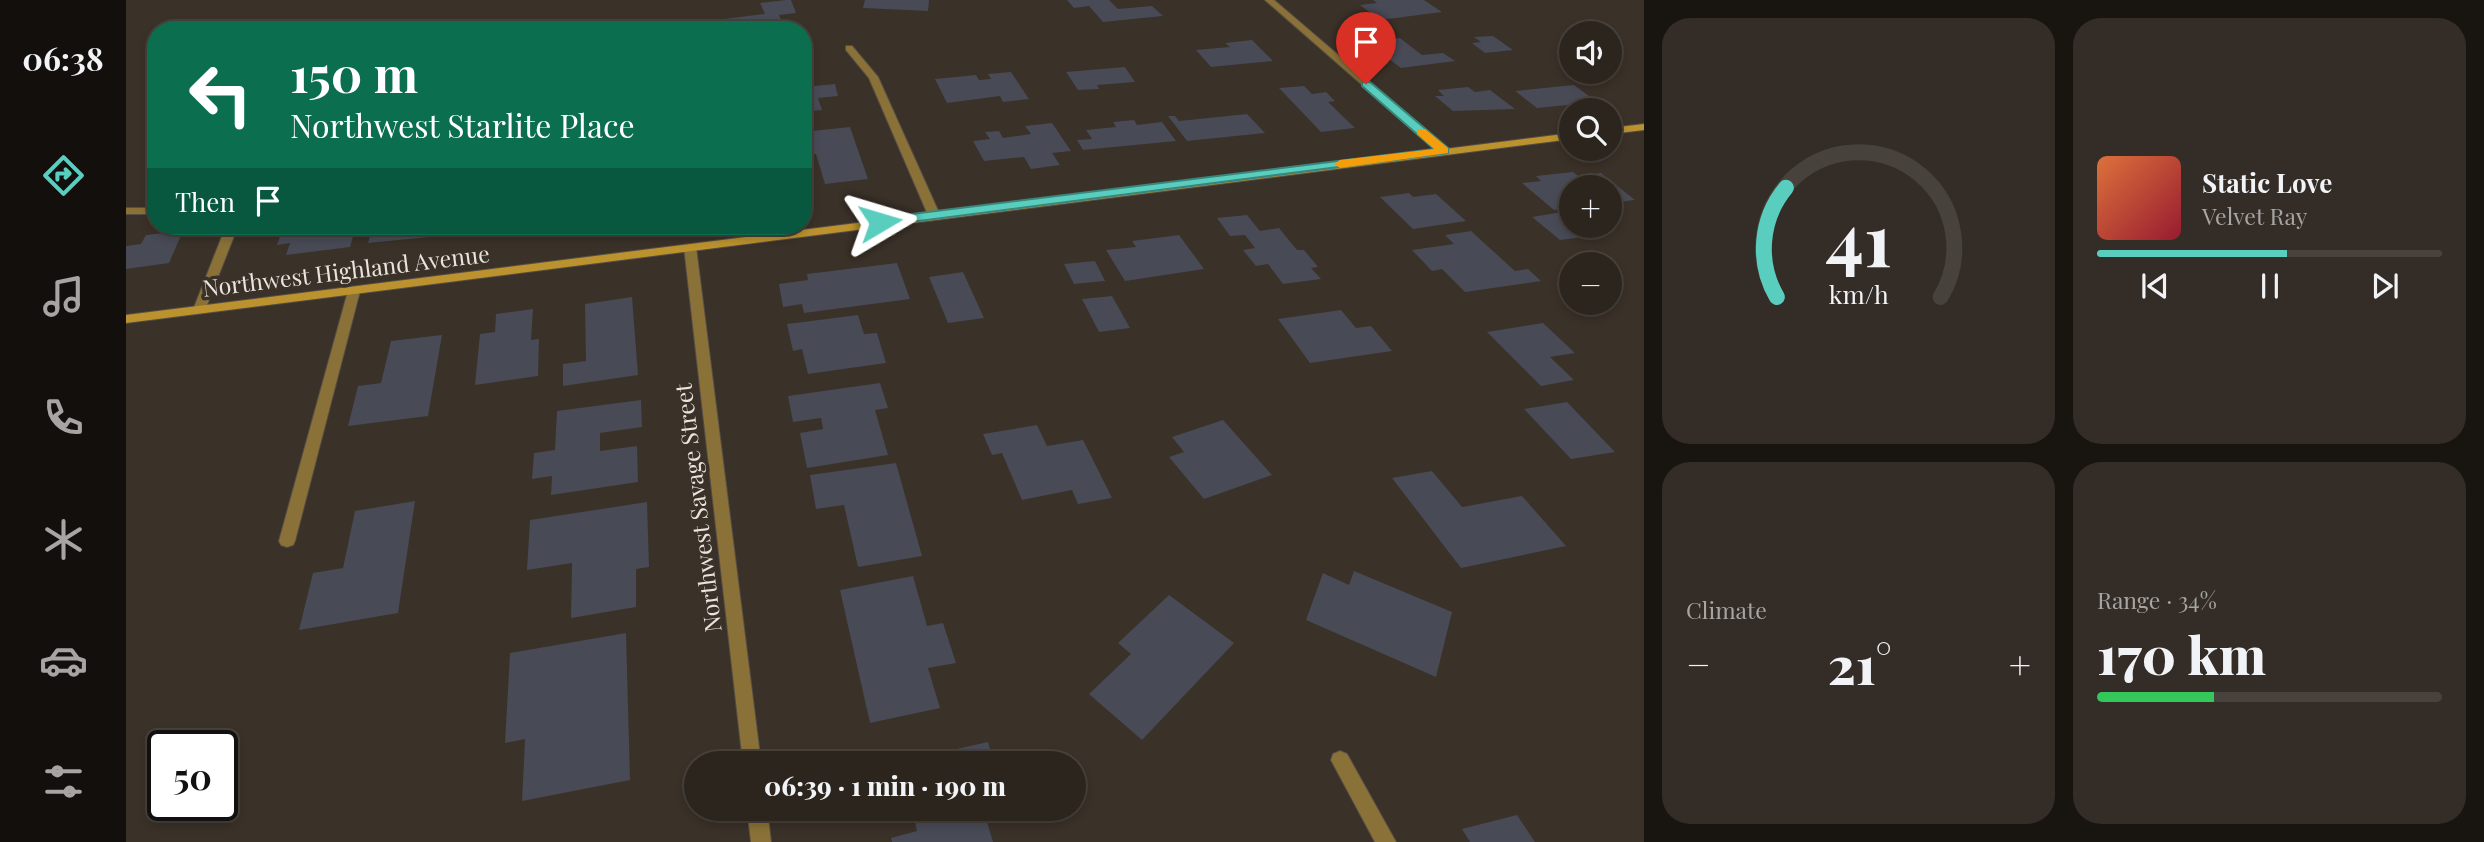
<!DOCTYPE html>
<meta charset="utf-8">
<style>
:root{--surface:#2c251e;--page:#342d27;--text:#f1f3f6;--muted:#a6a5a4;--line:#48423c;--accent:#5acebe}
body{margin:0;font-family:"Playfair Display",serif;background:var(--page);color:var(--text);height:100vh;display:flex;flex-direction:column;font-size:26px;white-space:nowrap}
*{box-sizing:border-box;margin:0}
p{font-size:23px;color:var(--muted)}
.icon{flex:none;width:38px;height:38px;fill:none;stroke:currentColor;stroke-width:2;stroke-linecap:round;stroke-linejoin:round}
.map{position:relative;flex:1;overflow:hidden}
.panel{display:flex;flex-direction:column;gap:18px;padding:18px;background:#181410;width:840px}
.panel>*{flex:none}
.guide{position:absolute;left:21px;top:21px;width:665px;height:214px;border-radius:28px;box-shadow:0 4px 10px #0003,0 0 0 2px var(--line);background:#0b6e4f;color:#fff;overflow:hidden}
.controls{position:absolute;left:1433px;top:21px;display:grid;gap:14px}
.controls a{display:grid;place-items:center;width:63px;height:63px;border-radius:50%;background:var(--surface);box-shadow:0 4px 10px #0003,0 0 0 2px var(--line);font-size:35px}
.speed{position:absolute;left:21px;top:730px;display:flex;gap:14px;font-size:35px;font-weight:700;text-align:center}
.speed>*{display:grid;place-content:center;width:91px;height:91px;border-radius:50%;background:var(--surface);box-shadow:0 4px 10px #0003,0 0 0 2px var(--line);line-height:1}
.speed .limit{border:4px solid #111;border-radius:10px;background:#fff;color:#111}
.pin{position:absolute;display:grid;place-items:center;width:60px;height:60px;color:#fff;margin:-72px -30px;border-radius:50% 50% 50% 0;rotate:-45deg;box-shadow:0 0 7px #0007}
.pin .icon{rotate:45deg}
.me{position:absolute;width:77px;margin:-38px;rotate:83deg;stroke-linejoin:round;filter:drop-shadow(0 0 5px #0008)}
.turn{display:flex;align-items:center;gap:24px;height:147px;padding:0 28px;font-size:32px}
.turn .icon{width:91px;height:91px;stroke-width:2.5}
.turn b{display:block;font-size:49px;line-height:60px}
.then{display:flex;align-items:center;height:66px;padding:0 28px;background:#0003;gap:14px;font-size:26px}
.big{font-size:52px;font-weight:800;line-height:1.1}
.panel .widget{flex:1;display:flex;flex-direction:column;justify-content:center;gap:10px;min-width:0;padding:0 24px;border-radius:28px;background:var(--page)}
.panel .dial{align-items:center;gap:0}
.dial svg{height:182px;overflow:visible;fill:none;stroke:var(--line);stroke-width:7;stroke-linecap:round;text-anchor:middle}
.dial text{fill:var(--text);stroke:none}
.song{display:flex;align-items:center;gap:21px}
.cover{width:84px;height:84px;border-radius:10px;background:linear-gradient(135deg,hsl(20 70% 55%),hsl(350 70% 35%))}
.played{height:7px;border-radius:4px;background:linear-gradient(90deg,var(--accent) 55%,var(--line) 55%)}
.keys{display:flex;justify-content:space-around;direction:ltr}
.heat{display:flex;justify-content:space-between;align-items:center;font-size:38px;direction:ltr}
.charge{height:10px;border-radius:5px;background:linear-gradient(90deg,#34c759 34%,var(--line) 0)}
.panel .tiles{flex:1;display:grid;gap:18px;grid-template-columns:repeat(2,1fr)}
.trip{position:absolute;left:558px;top:751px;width:402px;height:70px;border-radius:35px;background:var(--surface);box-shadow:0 4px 10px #0003,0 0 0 2px var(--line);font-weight:800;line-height:70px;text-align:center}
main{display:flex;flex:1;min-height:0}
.menu{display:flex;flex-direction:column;width:126px;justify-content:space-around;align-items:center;background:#120f0c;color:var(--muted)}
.menu .icon{width:49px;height:49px}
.menu .on{color:var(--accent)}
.menu b{font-size:32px;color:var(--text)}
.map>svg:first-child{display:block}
.building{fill:#484a56}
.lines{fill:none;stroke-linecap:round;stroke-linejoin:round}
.service-casing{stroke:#564e45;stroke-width:2}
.minor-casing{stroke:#564e45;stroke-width:2}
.tertiary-casing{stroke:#564e45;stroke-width:2}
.secondary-casing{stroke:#564e45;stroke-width:2}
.service{fill:#8a7138;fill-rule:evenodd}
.minor{fill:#8a7138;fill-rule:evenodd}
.tertiary{fill:#8a7138;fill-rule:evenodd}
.secondary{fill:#bb922e;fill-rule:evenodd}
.route{fill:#5acebe;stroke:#3a867c;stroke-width:2}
.slow{fill:#f59e0b}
.labels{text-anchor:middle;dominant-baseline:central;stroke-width:7;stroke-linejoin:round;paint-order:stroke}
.street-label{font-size:23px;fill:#eae4de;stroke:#3a3128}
</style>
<main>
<nav class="menu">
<b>06:38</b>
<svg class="icon on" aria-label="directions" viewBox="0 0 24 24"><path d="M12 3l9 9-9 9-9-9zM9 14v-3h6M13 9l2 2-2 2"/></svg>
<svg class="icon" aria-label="music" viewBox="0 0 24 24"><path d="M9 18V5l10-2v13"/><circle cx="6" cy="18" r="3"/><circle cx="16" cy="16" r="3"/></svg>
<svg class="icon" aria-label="phone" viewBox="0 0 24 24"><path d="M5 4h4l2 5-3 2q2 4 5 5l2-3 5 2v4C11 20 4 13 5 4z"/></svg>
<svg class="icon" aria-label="climate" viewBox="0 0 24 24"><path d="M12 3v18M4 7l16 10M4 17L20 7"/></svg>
<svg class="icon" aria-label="car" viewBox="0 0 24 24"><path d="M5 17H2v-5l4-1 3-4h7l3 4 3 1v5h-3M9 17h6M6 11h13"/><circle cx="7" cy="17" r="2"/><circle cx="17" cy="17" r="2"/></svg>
<svg class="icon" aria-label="filters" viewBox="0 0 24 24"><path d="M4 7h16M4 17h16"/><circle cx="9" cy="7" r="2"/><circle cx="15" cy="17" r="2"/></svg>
</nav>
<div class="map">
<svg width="1518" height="842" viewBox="0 0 1518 842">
<rect width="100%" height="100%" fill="#3a3128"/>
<path class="building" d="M660,0H665L670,13L653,15L658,27L601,30L598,19L639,14L634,3Z
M739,0H803L802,11L737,8Z
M941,0H983L992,9L1026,6L1037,16L977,22L963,6L948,8Z
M1247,0H1298L1316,12L1254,20L1234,5L1251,3Z
M1367,36L1387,50L1359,53L1346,43L1355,42L1348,37Z
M1274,38L1296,55L1317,53L1329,61L1275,68L1259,56L1268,55L1249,41Z
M1126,40L1147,61L1085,67L1070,50L1104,47L1099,43Z
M999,67L1009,82L971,85L973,89L952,90L940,72Z
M885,72L903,99L877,102L874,96L821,103L809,79L850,75L853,80L865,79L862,74Z
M709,84L712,96L692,98L696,110L677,112V87Z
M1448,85L1471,102L1411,108L1389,91Z
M1178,86L1186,94L1200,92L1209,101L1202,102L1229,128L1195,132L1153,88Z
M1342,87L1349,92L1364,90L1389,109L1327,111L1309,96H1318L1312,90Z
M1121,114L1139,133L1061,141L1042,116H1049L1053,121Z
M1008,120L1011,125L1036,122L1050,141L957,150L951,140L966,139L960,130L990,127L987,122Z
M926,123L945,151L926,153L934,165L905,169L898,157L858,161L847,141L864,139L859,132L873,131L877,138L905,134L899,126Z
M724,127L742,179L699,184L690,154L679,155L677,132Z
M1447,172L1452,176L1475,173L1509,200L1484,203V187H1446V208L1428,210L1396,183L1415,181L1410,176Z
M1283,193L1287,197L1310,194L1340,221L1287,229L1254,197Z
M1436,212L1446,220V226H1453L1465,236L1434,240L1406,217Z
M1121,215L1134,231L1153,228L1171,250H1178L1192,267L1185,268L1195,279L1157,284L1142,264L1130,266L1117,250L1129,248L1119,235L1104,236L1091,218Z
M168,226H230L224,247L160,255L164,243L151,245L156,231L167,230Z
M247,226H315L313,236L242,243Z
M57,231L43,263L0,269V246L15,244L20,235Z
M1345,231L1389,271L1402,269L1415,281L1339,292L1316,269L1306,271L1286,250L1328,244L1319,235Z
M1053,235L1078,269L999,281L980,250L1010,247L1006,241Z
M969,261L979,281L948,284L938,264Z
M771,263L784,299L678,313L676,304L657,307L653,284L682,280L681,274Z
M837,272L858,318L822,323L803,277Z
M986,296L1004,328L973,332L956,299Z
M506,297L512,375L437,386V364L460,361L459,304Z
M407,309L405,340L413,339L412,376L349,385L354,334L369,332L370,314Z
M1215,310L1230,328L1245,326L1266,351L1184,363L1152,319Z
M732,315L738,334L751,333L760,363L682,374L676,349L667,351L661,324Z
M1417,323L1449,353L1424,357L1448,380L1415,386L1361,332Z
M316,335L302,416L222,426L232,386L255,383L265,341Z
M754,383L762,408L749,410L762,455L681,468L674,433L697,429L695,418L667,422L662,396Z
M515,400L516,427L474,433V451L511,446L512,482L425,495L426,476L406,479L408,453L429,450L431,411Z
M1441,402L1489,452L1445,459L1398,409Z
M1097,420L1146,475L1078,499L1043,457L1058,452L1046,437Z
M911,425L921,446L957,440L986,498L952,504L946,490L896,500L876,453L866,455L857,434Z
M770,463L796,556L732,567L718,505L690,509L684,475Z
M1306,471L1336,507L1396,496L1440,546L1335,568L1266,478Z
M289,501L272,613L173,630L187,573L217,568L229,511Z
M521,502L523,567L510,569V607L445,618L446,563L401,570L404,520Z
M1228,571L1326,612L1310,677L1180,620L1197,573L1223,585Z
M787,576L801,626L817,623L830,663L802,668L814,708L744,723L714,590Z
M1043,595L1108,643L1016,740L963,694L1005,654L992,643Z
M500,633L504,780L396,801L399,739L379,743L384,653Z
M862,742L868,763H773V762Z
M786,808H857L867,842H766L765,838L791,831Z
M1391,815L1409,842H1344L1336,829Z"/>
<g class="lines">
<g class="service-casing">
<path id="service" d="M228,287L234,291L169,541L167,545L161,547L155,545L153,541L222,291Z"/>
</g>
<g class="minor-casing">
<path id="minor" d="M1139,0H1148L1322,149V153H1314Z
M720,46H726L752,77L814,215L812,217L808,218L802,215L743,78L720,50Z
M0,208H30V214H0Z
M100,226H112L79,310L77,313H69L67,310Z
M1214,751L1221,754L1270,842H1249L1205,760L1207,754Z"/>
</g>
<g class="tertiary-casing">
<path id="tertiary" d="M564,244L570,247L635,763H617L558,247Z
M621,808H641L645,842H625Z"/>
</g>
<g class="secondary-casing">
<path id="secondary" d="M1518,124V130L1484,134V128Z
M1446,133V139L0,323V315Z"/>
</g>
<use href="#service" class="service"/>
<use href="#minor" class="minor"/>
<use href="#tertiary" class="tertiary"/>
<use href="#secondary" class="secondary"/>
</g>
<path class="route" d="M1236,82H1244L1322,148V153L754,226L748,222L754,218L1308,149L1236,86Z"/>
<path class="slow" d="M1291,129H1299L1322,148V153L1214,168L1208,164L1214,160L1308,149L1291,134Z"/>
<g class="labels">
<g class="street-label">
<text transform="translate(220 270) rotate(-7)">Northwest Highland Avenue</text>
<text transform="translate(571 508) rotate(-97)">Northwest Savage Street</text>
</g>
</g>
</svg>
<div class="controls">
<a><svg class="icon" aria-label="sound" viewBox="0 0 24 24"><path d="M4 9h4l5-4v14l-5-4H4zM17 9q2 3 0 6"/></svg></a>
<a><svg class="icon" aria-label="search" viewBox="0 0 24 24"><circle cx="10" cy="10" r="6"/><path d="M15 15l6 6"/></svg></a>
<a>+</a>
<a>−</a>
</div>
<div class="speed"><div class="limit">50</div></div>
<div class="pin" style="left:1240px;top:84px;background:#d93025"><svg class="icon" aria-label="arrive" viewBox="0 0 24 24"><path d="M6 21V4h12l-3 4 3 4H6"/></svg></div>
<svg class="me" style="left:754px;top:222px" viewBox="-20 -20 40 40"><path d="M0-17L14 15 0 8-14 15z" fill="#5acebe" stroke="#fff" stroke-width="4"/></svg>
<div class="trip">06:39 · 1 min · 190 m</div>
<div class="guide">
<div class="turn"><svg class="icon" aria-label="left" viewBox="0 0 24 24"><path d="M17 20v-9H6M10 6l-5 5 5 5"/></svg><div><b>150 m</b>Northwest Starlite Place</div></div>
<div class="then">Then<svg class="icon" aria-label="arrive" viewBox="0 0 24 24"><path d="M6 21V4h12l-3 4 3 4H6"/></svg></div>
</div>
</div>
<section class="panel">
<div class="tiles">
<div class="widget dial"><svg viewBox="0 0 100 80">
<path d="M14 69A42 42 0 1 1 86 69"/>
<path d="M14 69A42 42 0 0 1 18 21" stroke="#5acebe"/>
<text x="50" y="56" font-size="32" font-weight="700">41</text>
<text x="50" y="72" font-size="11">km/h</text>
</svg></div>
<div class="widget">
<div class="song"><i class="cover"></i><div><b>Static Love</b><p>Velvet Ray</p></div></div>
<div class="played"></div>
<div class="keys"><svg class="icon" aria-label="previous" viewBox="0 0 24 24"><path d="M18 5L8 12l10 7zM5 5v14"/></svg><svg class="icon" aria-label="pause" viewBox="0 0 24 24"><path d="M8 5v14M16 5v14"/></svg><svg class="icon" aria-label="next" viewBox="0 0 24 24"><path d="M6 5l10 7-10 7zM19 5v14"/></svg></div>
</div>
<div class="widget"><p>Climate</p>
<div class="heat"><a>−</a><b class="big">21°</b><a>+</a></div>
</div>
<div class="widget"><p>Range · 34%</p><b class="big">170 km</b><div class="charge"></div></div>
</div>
</section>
</main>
